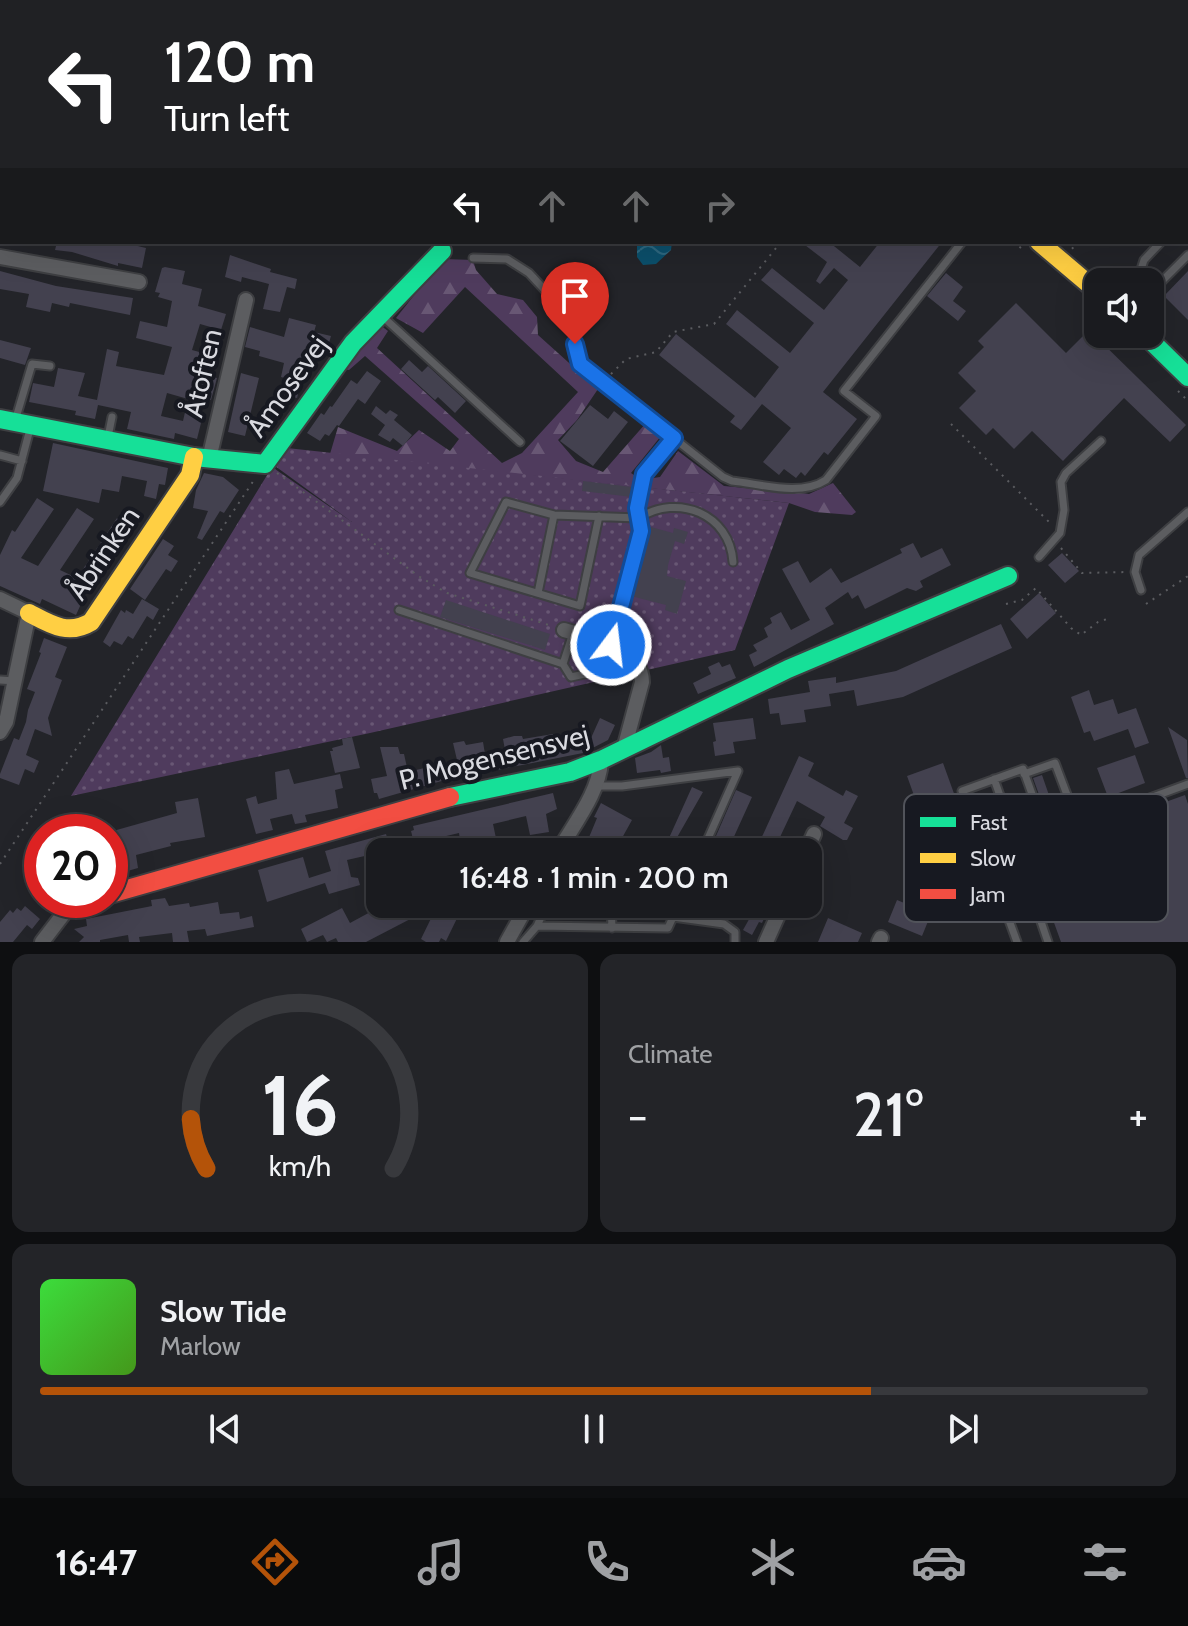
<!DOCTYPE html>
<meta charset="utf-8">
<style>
:root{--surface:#1a1b1f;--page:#232428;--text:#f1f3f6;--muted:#9fa1a4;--line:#38393d;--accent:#b45309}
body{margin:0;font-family:Cabin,sans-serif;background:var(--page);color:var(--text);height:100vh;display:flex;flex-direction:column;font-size:30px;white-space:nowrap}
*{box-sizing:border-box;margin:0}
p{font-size:26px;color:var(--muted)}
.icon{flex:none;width:44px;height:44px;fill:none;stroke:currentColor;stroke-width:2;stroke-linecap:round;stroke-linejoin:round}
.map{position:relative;height:942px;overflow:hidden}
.drawer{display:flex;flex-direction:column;gap:12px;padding:12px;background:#0e0f11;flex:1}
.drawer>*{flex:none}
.guide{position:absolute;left:0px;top:0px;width:1188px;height:244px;box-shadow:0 8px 32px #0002,0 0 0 2px var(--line);background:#202124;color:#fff;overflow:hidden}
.buttons{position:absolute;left:1084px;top:268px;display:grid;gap:16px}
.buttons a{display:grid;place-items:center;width:80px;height:80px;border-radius:16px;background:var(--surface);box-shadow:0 8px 32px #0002,0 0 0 2px var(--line);font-size:40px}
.speed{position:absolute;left:24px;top:814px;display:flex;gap:16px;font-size:40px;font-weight:700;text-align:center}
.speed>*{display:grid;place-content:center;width:104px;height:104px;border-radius:50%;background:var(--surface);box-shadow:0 8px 32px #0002,0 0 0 2px var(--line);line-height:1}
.speed .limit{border:12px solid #d22;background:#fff;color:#111}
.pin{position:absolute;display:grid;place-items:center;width:68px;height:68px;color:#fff;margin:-82px -34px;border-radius:50% 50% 50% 0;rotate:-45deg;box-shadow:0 0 8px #0007}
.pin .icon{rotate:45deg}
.me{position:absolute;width:88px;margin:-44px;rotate:15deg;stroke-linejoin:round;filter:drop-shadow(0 0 6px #0008)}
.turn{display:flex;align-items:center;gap:28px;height:168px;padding:0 32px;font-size:36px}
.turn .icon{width:104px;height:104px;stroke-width:2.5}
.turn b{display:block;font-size:56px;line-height:68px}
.lanes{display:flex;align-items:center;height:76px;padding:0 32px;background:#0003;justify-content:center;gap:40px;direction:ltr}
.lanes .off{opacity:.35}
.big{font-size:60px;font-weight:600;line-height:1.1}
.drawer .card{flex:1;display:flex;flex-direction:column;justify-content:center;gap:12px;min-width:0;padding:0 28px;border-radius:16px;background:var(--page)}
.drawer .dial{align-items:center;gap:0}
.dial svg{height:208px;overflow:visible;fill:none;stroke:var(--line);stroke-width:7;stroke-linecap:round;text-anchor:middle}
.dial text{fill:var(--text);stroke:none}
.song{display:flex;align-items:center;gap:24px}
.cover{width:96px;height:96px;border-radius:12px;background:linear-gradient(135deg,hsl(120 70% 55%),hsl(100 70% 35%))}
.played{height:8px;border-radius:4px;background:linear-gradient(90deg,var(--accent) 75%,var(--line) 75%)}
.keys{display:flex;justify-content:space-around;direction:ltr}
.heat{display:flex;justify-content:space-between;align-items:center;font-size:44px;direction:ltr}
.drawer .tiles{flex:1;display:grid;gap:12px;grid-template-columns:1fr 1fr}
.card:last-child{grid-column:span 2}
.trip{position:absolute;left:366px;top:838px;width:456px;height:80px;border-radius:16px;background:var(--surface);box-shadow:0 8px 32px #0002,0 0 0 2px var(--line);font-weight:600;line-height:80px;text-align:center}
.menu{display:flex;height:128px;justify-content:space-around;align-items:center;background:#0a0b0c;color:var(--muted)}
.menu .icon{width:56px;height:56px}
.menu .selected{color:var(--accent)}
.menu b{font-size:36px;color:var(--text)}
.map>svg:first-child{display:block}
.forest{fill:url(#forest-firs)}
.park{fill:url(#park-dots)}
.water{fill:url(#water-waves)}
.building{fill:#43414f;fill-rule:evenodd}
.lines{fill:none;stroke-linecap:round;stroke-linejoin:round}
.lane-casing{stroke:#3e3f42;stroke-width:11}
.street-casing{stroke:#3e3f42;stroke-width:18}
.fast-casing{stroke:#3e3f42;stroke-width:22}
.slow-casing{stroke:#3e3f42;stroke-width:22}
.jam-casing{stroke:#3e3f42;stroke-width:22}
.path{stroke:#5b5c60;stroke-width:2;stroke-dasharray:2 6;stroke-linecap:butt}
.lane{stroke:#5c5d60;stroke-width:7}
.street{stroke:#5c5d60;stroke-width:14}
.fast{stroke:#16e098;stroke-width:18}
.slow{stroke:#ffcf43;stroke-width:18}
.jam{stroke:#f24e42;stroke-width:18}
.route-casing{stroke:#114b97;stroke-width:20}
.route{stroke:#1a73e8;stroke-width:14}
.labels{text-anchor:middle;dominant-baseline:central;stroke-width:8;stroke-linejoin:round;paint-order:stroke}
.street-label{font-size:28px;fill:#d9dae0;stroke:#171921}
.key{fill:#171921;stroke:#51535a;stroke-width:2}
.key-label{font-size:22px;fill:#d9dae0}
</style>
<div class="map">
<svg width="1188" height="942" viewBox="0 0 1188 942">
<defs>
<pattern id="forest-firs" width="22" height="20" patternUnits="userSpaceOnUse" patternTransform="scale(2)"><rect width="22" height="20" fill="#4f3b5d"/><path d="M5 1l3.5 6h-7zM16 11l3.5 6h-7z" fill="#685774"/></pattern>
<pattern id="park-dots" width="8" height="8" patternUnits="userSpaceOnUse" patternTransform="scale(2)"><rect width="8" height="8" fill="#4f3b5d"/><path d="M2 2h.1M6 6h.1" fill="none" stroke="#685774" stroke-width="1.8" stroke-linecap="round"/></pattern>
<pattern id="water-waves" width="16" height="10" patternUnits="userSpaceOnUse" patternTransform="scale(2)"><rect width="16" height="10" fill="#0b4f6b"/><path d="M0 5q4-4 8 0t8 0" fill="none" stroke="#2e6880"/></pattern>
</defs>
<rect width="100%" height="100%" fill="#232429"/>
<path class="forest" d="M443,259L473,260L476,270L497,294L523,300L537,317L538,335L598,389L577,420L558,440L576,461L603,472L646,423L661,436L631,473L641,480L660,477L678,451L724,486L809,494L833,483L856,512L852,515L815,512L789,503L330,454L338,427L397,451L419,430L450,451L459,439L365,356L349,370L342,369L380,325L388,331L377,348L502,463L522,453L578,392L465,287L423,333L396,318Z"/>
<path class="park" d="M287,448L789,503L735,650L370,733L71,796L272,467L352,522L275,466Z"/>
<path class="water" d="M637,242H672L671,250L656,264L643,265L637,257Z"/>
<path class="building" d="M57,242H121L146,248L142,268L118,263V266L72,252L55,250Z
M801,242H829L860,267L880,242H942L823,392L857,419L828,455L824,452L805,476L801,472L796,478L784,469L779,475L763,462L791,428L762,404L741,430L730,422L735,416L659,355L676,334L755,398L779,367L726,324L737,310L790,353L814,323L761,280L772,268L824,310L848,280L834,268L820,284L816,281L827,262Z
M230,255L271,269L270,272L297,279L295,289L287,287L280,312L263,309L269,284L242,277L241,282L225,277Z
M165,267L185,271L182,284L202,289L198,306L226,314L221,330L200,324L192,350L214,356L208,376L217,378L211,400L191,395L203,415L197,439L175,433L174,439L127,429L131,412L98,405L95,419L75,415L76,411L29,402L33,383L54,387L58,368L85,373L78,396L97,400L107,349L119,352L116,366L164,375L172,347L136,338L140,321L167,327L172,301L158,297L160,293L155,292L162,268ZM167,393L188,399L183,421L161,416Z
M0,271L56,286L133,298L130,315L70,303L69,307L52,303L50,312L26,307L29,294L0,289Z
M1188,271V320L1164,296Z
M946,273L963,287L953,301L966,311L958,321L927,296Z
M1016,303L1066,353L1089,330L1186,425L1170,442L1124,398L1063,461L1032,431L1014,449L993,428L986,435L959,408L976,391L958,373L984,347L978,341Z
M289,318L316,325L314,332L331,336L326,353L306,348L296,386L300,387L297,398L284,395L288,379L281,377L284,363L259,356L260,351L245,347L250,327L284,337Z
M0,340L31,348L25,365L0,358Z
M409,360L422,372L428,366L466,401L455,413L438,397L435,400L401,369Z
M367,371L381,381L365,404L358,399L339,426L337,425L329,436L325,434L320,441L307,433L321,413L324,415L330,406L332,407L351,380L357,384Z
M241,373L259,378L245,436L228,432Z
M590,405L608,419L614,411L628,422L593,466L560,441Z
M376,406L386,414L390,410L398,415L394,420L412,435L403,446L393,438L390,442L378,435L385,425L371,414Z
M53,443L168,468L165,485L159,484L156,499L144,496L147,481L122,476L119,492L102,489L99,503L43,491Z
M204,473L223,477L239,490L224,513L220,511L202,540L197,538L208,511L193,508L196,490Z
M583,481L632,487V497L582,491Z
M37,498L54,509L21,558L38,566L77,508L94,519L60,570L77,578L117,518L133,529L101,577L95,573L76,615L42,599L40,604L0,586V555L12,530L15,532Z
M647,526L673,533L674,528L688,532L684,544L675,541L668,565L667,576L686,581L677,614L665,610L666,605L631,596Z
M163,539L174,546L168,555L178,561L171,572L166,569L145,600L130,589Z
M913,543L921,558L942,548L951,565L920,581L923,587L916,591L907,588L865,609L858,595L852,599L848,592L825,608L834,624L754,667L749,655L757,651L753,645L768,637L764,628L772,623L770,618L781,612L791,630L810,620L782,569L798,561L810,583L831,568L841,583L902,553L900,549Z
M1062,553L1079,571L1065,583L1048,565Z
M1039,593L1056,613L1027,639L1010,619Z
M142,599L159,609L153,620L147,616L133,639L128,636L122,645L114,641L110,647L103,642L121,610L125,613L126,610L133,614Z
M446,600L550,634L545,650L440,617Z
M1001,624L1012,648L903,697L857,706L854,690L829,694L831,706L804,710L806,722L781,725L779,713L770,714L768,699L810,692L808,681L836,677V683L896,671Z
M44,638L67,647L55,677L62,680L48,718L52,736L35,729L26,755L39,761L34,773L25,769L19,785L0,778V774L14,738L19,740L26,722L28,710L35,692L27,689L41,653L39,652Z
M719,662L722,667L730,664L736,678L698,694L693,683L711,674L708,667Z
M1089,690L1094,705L1113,699L1118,714L1136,708L1149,743L1135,748L1128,729L1094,741L1090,731L1084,733L1071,697Z
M600,718L615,725L608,740L583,753L467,776L466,774L379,799L377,793H374L371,779L387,776L380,747H398L400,754H404L408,772L457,760L453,743L464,741L466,745L483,742L485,754L505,750L503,739L514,736H522L523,739L553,734L554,739L570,735L571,743L590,735L591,738Z
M753,718L756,739L733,742L735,753L715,756L713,742L716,741L713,723Z
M1168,727L1187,740L1188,778H1186Z
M352,737L360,768L335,773L330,751H333L332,748L343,745L342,739Z
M661,745L663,758L669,757L671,771L661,773L660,770L637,773L635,758L651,752Z
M1135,755L1145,783L1108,797L1097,768Z
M799,756L814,763L808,776L843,796L846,790L858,796L844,823L853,828L847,840H843L820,826L825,817L797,801L773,852H755Z
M943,763L974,849L938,862L907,776Z
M289,769L294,784L340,774L343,788L335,790L338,808L305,815L307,822L295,824L292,814L270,819L273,830L256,834L246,799L256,796L258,804L277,799L275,772Z
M1042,775L1059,824L1051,828L1033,778Z
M692,787L703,792L675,841L669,838Z
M736,790L752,797L727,852H709Z
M553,793L557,809L546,814L549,832L530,835L526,816L493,824L497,843L482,846L483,852H470L468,838L460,840L459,833L429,840L431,847L421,849L420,843H414L411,831L414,830L413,826Z
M1185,795L1188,804V942H1061L1032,862L1163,814L1160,804Z
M198,798L205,837L170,843L171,846L136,855L138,868L124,872L120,859L110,861V833L113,831L177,813L175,802Z
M601,803L632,820L622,838L619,836L612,852H598L585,847L597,818L594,817Z
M386,834L391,850L347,860L351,877L358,878L360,885L329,894L325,883L267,902L258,870L303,857L309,878L331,871L325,851Z
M380,888V904H412L418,915L366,942H338L336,938L327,942L323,935L307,942L301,929L342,908L350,923L374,910L366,895Z
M165,898L169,906L189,903L190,907L218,902L220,914L239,912L240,919L252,916L254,927L207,936L205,929L187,931L189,942H173L172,933L139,937L140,942H129L128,935L100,940V942H79L84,937L74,929L87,926L86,919L152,906L151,900Z
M897,900L931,914L922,936L888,922Z
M438,904H464L446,941L441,938L439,942H426L421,939Z
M731,904H771L762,923L759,922L752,935L743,930L752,914Z
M25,906L40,919L32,929L27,925L13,942H0V922L10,910L13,913L17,908L21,911Z
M828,918L862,933L858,942H818Z"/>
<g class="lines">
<g class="lane-casing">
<path id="lane" d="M757,0L760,2
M1124,0L1125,2
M417,2L418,0
M732,2L733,0
M1154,2L1155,0
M1186,216L1188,214
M473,258L507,259L529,273L554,300L571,324L580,364L723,477L732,481C761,484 800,497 826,480L876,416L844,391L962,242
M1137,282L1144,260L1161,242
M1150,289L1156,287L1188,255
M382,316L520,442
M15,421L32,364L50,366
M108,437L112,417
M0,455L22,461
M0,502L17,478L30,429
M599,516L580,606L470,573L506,502L554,515L639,518C632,482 653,463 674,438
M1039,557L1060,533L1064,510L1061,482L1066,473L1101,441
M1141,590L1135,572L1139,555L1188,512
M538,593L554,515
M399,610L563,664
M573,633L563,664L571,677L635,663
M611,645L641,531L639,518C678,493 730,514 733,562
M0,680L15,681
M1024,774L1055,763L1078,824
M994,779C1014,833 1029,888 1048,942
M595,786H622L738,771L702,852
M987,858L1188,784
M611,904L612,928
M673,917L724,924L735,932V942
M537,926L547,904
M523,942L537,926L668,928L679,904
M1017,942L962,791L1023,769L1047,836"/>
</g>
<g class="street-casing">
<path id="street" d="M296,0L299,2
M31,2L32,0
M113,2L114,0
M0,70L2,64
M0,257L139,282
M209,459L246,300
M0,599L29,613L6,722L0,732
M564,630C593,639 641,645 642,682L624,749
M558,852C573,825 600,792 601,760
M806,852L814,834
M42,942L65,912L90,900
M507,942L528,904
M766,942L783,904
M879,942L881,938"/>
</g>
<g class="fast-casing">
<path id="fast" d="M1144,334L1188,377
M0,419L194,457L265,464L353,343L442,251
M450,797L570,772L601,760L788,669L1008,576"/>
</g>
<g class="slow-casing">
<path id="slow" d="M1039,242L1098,292
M29,613C50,624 68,636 91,622L190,475L194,457"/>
</g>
<g class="jam-casing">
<path id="jam" d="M653,0L657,2
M110,894L450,797"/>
</g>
<path class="path" d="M158,0L162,2
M612,0L616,2
M692,0L696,2
M1183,0V2
M209,2L210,0
M568,2L569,0
M1186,11L1188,9
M1186,26L1188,28
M1187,158L1188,159
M1013,242L1025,251
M1066,242L1077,252
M1091,307L1098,314
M1120,334L1130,344
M611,374L626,359L656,352L673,332L714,324L781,242
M1178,391L1188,401
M951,424L1051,524
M277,473L420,577L447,593L552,626
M1061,548L1082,573L1127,572
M1006,604L1022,600L1036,588L1071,628L1081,635L1098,622L1110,618
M1146,604L1188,576
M0,864L254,480"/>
<use href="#lane" class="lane"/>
<use href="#street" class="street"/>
<use href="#fast" class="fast"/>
<use href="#slow" class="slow"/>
<use href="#jam" class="jam"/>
</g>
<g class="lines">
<g class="route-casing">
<path id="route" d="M575,344L580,364L674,438L644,474L637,508L641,531L611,645"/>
</g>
<use href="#route" class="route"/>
</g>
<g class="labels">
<g class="street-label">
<text transform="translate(202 373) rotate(-77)">Åtoften</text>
<text transform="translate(287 386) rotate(-54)">Åmosevej</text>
<text transform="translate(103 553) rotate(-56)">Åbrinken</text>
<text transform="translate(494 757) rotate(-14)">P. Mogensensvej</text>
</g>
</g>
<rect x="904" y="794" width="264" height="128" rx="12" class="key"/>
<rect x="920" y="817" width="36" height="10" fill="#16e098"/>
<rect x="920" y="853" width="36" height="10" fill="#ffcf43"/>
<rect x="920" y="889" width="36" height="10" fill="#f24e42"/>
<g class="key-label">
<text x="970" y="830">Fast</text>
<text x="970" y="866">Slow</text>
<text x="970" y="902">Jam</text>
</g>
</svg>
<div class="buttons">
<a><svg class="icon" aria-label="sound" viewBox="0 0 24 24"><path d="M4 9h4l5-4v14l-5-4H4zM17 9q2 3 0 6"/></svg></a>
</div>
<div class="speed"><div class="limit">20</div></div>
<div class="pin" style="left:575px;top:344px;background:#d93025"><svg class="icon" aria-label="arrive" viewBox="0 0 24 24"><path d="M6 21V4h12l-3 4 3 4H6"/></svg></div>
<svg class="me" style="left:611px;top:645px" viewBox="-20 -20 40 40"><circle r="17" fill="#1a73e8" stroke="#fff" stroke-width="3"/><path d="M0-11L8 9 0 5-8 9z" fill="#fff"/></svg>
<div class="trip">16:48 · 1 min · 200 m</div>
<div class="guide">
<div class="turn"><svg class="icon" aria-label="left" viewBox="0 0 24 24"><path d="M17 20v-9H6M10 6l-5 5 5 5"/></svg><div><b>120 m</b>Turn left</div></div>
<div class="lanes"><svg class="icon" aria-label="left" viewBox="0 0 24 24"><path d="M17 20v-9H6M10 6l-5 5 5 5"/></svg><svg class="icon off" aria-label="ahead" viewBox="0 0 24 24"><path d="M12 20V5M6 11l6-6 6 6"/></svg><svg class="icon off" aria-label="ahead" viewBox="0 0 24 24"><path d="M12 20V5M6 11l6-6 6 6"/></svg><svg class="icon off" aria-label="right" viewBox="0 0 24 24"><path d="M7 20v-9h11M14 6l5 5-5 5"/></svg></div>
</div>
</div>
<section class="drawer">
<div class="tiles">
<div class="card dial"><svg viewBox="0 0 100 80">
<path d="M14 69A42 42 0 1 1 86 69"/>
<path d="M14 69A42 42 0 0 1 8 50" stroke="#b45309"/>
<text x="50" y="56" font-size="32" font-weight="700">16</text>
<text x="50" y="72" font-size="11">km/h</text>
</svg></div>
<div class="card"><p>Climate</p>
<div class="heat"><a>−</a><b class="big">21°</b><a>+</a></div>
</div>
<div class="card">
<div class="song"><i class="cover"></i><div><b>Slow Tide</b><p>Marlow</p></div></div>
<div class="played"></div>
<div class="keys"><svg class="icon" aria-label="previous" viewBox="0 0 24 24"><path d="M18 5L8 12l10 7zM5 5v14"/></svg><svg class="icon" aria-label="pause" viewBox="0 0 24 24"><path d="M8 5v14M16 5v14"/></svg><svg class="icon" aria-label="next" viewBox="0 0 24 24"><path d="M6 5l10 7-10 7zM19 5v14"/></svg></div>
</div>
</div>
</section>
<nav class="menu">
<b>16:47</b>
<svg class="icon selected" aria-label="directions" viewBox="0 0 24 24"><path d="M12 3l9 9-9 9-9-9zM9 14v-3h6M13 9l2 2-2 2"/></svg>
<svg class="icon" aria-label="music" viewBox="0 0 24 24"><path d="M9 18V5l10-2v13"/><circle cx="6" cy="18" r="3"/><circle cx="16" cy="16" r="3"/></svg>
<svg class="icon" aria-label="phone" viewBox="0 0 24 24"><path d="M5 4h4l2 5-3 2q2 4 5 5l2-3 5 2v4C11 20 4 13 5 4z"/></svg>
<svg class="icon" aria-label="climate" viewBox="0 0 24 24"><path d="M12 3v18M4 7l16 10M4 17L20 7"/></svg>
<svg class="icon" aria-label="car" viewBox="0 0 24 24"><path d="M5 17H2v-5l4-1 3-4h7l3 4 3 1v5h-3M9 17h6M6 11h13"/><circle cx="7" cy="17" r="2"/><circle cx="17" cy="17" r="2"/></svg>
<svg class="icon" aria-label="filters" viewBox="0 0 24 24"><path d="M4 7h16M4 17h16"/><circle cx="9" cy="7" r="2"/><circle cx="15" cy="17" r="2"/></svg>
</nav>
